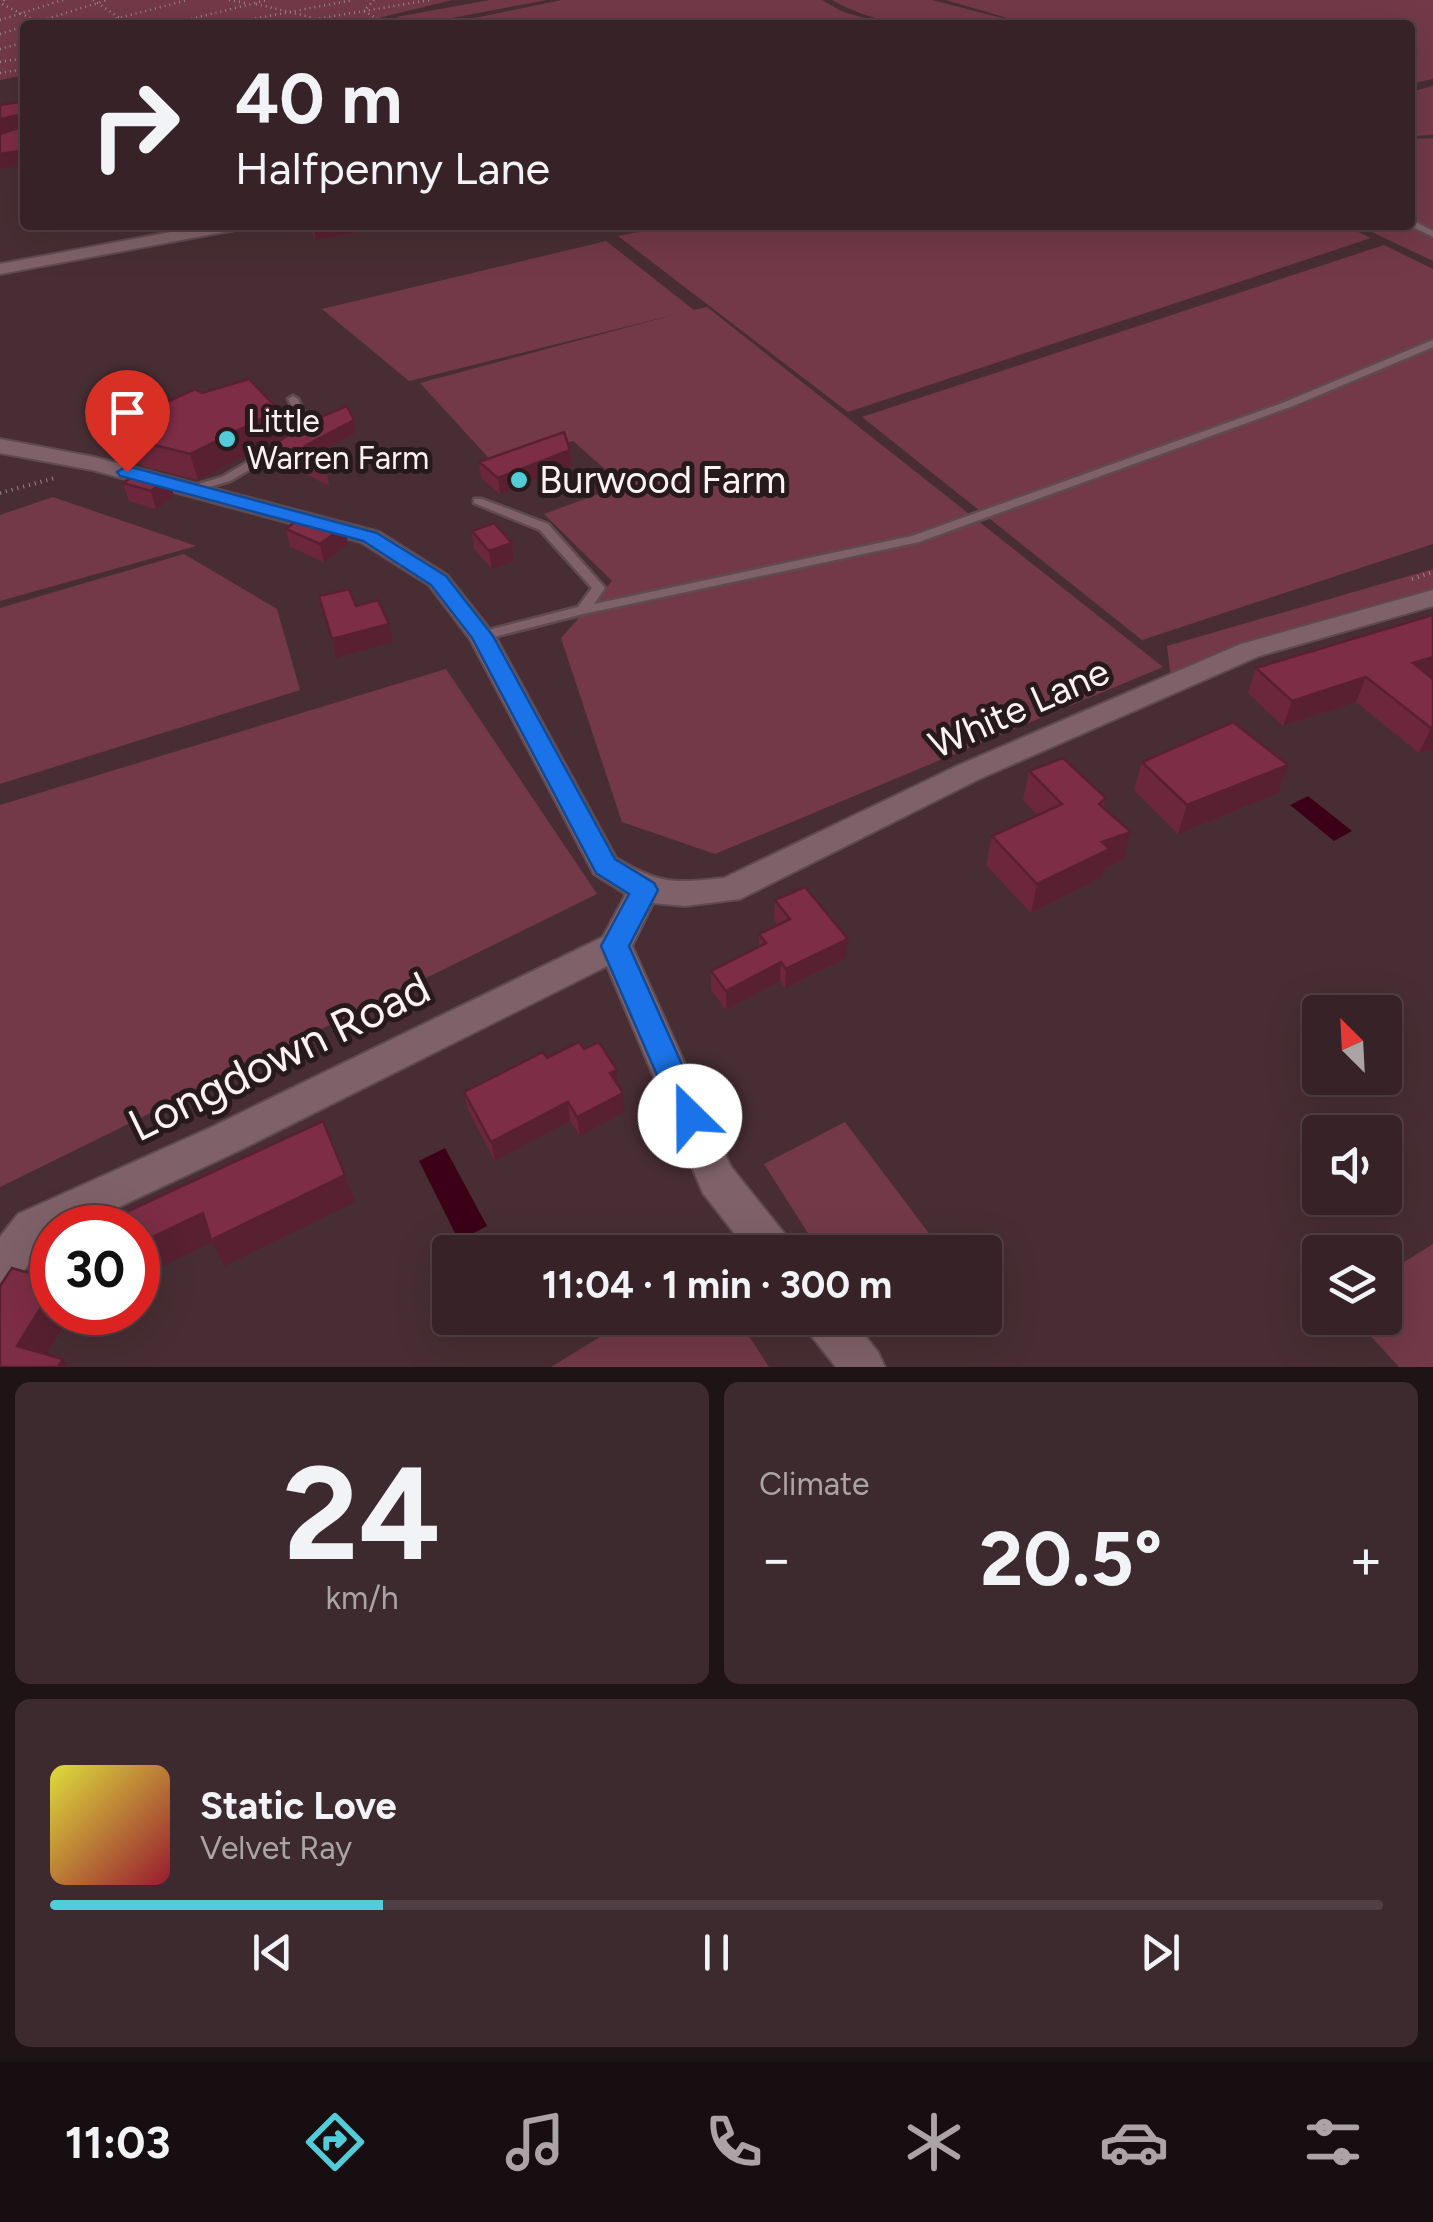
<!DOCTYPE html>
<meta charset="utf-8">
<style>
:root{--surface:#362227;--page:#3d2a2f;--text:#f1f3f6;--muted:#aaa4a7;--line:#503f44;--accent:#52ccd6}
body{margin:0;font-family:Figtree,sans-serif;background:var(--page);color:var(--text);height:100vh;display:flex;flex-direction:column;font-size:38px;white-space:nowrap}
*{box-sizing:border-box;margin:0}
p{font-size:32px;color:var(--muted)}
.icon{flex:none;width:55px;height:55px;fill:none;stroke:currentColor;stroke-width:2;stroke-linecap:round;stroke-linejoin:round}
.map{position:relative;height:1367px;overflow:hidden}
.drawer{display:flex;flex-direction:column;gap:15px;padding:15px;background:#1e1315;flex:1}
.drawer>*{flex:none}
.banner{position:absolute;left:20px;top:20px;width:1395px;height:210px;border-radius:10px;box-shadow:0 10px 40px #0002,0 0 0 2px var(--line);background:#362227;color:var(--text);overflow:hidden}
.needle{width:65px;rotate:336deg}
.buttons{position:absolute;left:1302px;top:995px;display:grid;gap:20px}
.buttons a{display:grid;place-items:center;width:100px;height:100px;border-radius:10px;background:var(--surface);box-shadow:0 10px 40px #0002,0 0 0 2px var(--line);font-size:50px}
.speed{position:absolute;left:30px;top:1205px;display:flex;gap:20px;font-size:50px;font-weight:700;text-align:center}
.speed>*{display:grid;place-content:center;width:130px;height:130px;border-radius:50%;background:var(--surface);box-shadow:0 10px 40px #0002,0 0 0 2px var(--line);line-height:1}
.speed .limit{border:15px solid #d22;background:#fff;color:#111}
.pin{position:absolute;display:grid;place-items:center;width:85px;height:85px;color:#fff;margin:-102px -42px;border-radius:50% 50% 50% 0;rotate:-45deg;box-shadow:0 0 10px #0007}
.pin .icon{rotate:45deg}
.me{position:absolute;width:110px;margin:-55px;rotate:337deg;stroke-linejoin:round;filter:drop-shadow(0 0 8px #0008)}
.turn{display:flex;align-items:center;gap:35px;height:210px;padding:0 50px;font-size:45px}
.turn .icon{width:130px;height:130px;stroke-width:2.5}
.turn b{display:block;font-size:70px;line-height:85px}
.big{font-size:75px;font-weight:700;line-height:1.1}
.drawer .widget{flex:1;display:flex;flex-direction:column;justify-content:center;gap:15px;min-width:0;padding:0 35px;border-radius:15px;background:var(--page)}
.drawer .dial{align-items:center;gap:0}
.dial b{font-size:130px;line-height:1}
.song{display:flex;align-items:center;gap:30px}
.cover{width:120px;height:120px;border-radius:15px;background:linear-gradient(135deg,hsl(60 70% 55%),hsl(350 70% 35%))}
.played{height:10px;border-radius:5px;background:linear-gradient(90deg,var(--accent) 25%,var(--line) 25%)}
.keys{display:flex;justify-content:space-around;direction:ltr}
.heat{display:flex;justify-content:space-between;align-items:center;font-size:55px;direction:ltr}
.drawer .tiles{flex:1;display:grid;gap:15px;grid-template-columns:1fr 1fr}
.widget:last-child{grid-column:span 2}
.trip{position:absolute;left:432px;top:1235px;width:570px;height:100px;border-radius:10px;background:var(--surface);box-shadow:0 10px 40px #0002,0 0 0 2px var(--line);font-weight:700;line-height:100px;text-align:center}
.tab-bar{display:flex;height:160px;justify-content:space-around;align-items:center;background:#160e10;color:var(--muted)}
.tab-bar .icon{width:70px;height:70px}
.tab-bar .on{color:var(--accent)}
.tab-bar b{font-size:45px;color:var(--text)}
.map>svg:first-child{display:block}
.green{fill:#733949}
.water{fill:#3c0118}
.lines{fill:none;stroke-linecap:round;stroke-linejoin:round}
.service-casing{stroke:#5f4a50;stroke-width:5}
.minor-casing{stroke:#5f4a50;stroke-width:4}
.path-far1{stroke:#9b878b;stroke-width:2.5;stroke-dasharray:1 4;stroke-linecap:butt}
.path{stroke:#9b878b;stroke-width:4;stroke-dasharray:1 5;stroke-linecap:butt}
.service{fill:#7f6269;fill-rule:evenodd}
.minor{fill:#7f6269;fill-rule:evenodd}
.wall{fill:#6c273c}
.shaded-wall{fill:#582031}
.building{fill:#7d2d46;stroke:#582031;stroke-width:2.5}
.route{fill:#1a73e8;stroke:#114b97;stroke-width:2.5}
.poi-dot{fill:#52ccd6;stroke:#261a1d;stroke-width:4}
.labels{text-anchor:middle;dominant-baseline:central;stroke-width:10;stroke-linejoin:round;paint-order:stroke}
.far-poi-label{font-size:32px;fill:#fef0f3;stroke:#261a1d;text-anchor:start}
.poi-label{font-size:38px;fill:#fef0f3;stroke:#261a1d;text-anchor:start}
.street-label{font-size:38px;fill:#fef0f3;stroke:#261a1d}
.near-street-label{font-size:45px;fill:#fef0f3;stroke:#261a1d}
</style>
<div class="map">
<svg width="1433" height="1367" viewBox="0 0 1433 1367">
<rect width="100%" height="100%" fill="#482e34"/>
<path class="green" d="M0,0H452L379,18L325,25H25V75L0,80Z
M490,0H547L420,24L396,17Z
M562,0H822L841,11L887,25L450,23Z
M832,0H932L1002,18C943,27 885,31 832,0Z
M946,0H1433V79L1410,84V25H1031Z
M1433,86V135L1410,136V92Z
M1433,138V261L1357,225H1410V139Z
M675,225H1344L1371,238L848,412L618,236Z
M606,241L694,310L707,307L1163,667L715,854L622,822L561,638L612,581L544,514L623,485L573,441L497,467L420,383L677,314L409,381L322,309Z
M1384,245L1433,269V544L1142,640L862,417Z
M53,497L196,546L0,601V515Z
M184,554L277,609L300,690L0,784V608Z
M1433,569V589L1261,639L1171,678L1167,646Z
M446,669L597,894L0,1187V805Z
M845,1122L943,1252H820L764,1164Z
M1433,1244V1367H1399L1354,1318H1385V1274Z
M631,1318H737L769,1367H551Z"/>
<path class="water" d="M1308,796L1352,831L1334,841L1290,805Z
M445,1148L487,1226L459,1241L419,1161Z"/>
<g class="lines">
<g class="service-casing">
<path id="service" d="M1410,219L1433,231V237L1409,225Z
M1433,340V347L1293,406L919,542L583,614L482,640L475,636L477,633L578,607L592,588L540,530L474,503V499H482L548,524L605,588L594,604L912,536L1285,402Z
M293,396L298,399L310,424L304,438L230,481L192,492L188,491V487L222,477L295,434L300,424L288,399Z"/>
</g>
<g class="minor-casing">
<path id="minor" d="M208,225H243L235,230L0,274V264Z
M0,439L94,457L379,532L447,575L495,636L616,858C661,885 673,883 724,878L959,765L1241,644L1433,590V606L1259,656L979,779L740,899L685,906L653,903L632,946L731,1167L788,1238L794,1252H749L703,1193L607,966L238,1151L74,1228H52V1238L46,1240L14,1284L0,1290V1237L18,1214L212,1127L603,937L626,894L594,874L470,639L429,585L361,542L92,470L0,453Z
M803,1318H851L878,1352L885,1367H836L809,1333Z"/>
</g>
<path class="path-far1" d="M4,0L2,4L36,21
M93,0L130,25
M229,0L245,3
M374,0L364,11L388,25
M256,4L314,18
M0,20L63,0
M28,25L107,0
M92,25L188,0
M167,25L267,0
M221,25L353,0
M280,25L430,0
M0,34L25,26
M0,49L25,42
M0,62L25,58
M0,73L25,69"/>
<path class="path" d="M0,493L55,478
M1412,579L1433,572"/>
<use href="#service" class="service"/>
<use href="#minor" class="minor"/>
</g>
<path class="wall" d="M306,225H377L378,228L316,240Z
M202,393L279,410L285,435L198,480L146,467L121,453L113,427Z
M354,420L356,432L313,456L327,473L329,486L276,459L272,446Z
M479,462L572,466L500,494L481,478Z
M123,483L174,496L156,509L129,501Z
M286,529L348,544L324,562L290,547Z
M472,531L512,543L514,561L492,569L474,549Z
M1433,615V749L1419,753L1356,702L1283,726L1248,693L1256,668Z
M1142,762L1278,793L1178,834L1134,790Z
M1029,771L1106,798L1103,808L1131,832L1123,861L1105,867L1102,877L1031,913L986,865L992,836L1038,815L1023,800Z
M775,900L846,958L785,988L780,981L726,1010L711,990V971L759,947V934L778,925L774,920Z
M584,1049L618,1086L624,1112L580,1136L570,1121L495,1161L468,1110L464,1092L547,1058Z"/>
<path class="shaded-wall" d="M20,115L24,128L0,133V119Z
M25,150V165L0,169V154Z
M313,225H377L378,228L316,240Z
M279,410L285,435L198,480L190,454Z
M354,420L356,432L308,459L305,446Z
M570,450L572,466L500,494L498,478Z
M169,478L174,496L156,509L151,491Z
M345,526L348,544L324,562L320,544Z
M512,543L514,561L492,569L489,551Z
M389,624L393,642L336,658L332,639Z
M1433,657V678L1413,663Z
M1366,677L1356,702L1283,726L1292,701Z
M1433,727V749L1419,753L1431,728Z
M1288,765L1278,793L1178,834L1187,805Z
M1131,832L1123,861L1105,867L1102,877L1031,913L1037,884L1102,842Z
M848,939L846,958L785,988L786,969Z
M781,962L780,981L726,1010V991Z
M617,1070L618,1089L610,1073Z
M623,1093L624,1112L580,1136L577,1117Z
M568,1102L570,1121L495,1161L491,1142Z
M345,1175L355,1202L224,1266L212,1242L148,1273L138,1253V1244L203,1213Z
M52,1290V1312H72L39,1367L17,1346Z
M63,1359L69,1367H58Z"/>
<path class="building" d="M25,101V150L0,154V134L24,126L20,115L0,119V105Z
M249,379L279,410L190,454L138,441L113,427L195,389L202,393Z
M347,406L354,420L305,446L327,473L272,446L306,423Z
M564,432L570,450L498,478L479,462Z
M141,471L169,478L151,491L123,483Z
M305,514L345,526L320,544L286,529Z
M494,523L512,543L489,551L472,531Z
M349,589L356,606L378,600L389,624L332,639L319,596Z
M1433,615V657L1413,663L1433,679V727L1431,728L1366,677L1292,701L1256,668Z
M1233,722L1288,765L1187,805L1142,762Z
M1063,758L1106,798L1099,804L1131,832L1102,842L1110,849L1037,884L992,836L1062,804L1029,771Z
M805,887L848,939L786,969L781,962L726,991L711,971L766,943L759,934L790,919L775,900Z
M579,1042L584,1049L599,1042L617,1070L610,1073L623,1093L577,1117L568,1102L491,1142L464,1092L543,1052L547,1058Z
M323,1121L345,1175L211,1240L203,1213L138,1244V1228H128L124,1213Z
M12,1268L52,1280V1290L17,1346L63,1359L58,1367H0V1286Z"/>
<path class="route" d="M127,466L377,533L446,576L493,636L615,859L654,883L658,890L629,946L705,1116L701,1126L690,1130L679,1126L601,946L629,894L596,873L472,638L431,585L363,541L120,476L117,472Z"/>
<g class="poi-dot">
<circle cx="227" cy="439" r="10"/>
<circle cx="519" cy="480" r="10"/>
</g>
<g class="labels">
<g class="far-poi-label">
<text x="247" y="421">Little<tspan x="247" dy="37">Warren Farm</tspan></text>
</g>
<g class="poi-label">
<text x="539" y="480">Burwood Farm</text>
</g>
<g class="street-label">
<text transform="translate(1019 708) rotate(-24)">White Lane</text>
</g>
<g class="near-street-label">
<text transform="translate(279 1056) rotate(-26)">Longdown Road</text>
</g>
</g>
</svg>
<div class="buttons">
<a><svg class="needle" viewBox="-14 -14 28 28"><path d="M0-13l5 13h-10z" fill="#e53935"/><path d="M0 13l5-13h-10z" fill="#aaa4a7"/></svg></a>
<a><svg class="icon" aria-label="sound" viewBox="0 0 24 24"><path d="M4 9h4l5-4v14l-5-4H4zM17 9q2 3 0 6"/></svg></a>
<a><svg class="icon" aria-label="layers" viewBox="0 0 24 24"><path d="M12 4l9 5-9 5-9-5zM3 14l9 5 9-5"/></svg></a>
</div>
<div class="speed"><div class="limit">30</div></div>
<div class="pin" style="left:127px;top:472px;background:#d93025"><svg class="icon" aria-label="arrive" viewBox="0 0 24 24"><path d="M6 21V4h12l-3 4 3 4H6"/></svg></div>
<svg class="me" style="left:690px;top:1116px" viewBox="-20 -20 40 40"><circle r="19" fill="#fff"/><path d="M0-13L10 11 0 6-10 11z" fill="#1a73e8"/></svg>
<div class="trip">11:04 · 1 min · 300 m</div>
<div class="banner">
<div class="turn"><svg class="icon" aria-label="right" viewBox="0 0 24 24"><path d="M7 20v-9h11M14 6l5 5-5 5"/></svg><div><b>40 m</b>Halfpenny Lane</div></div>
</div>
</div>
<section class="drawer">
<div class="tiles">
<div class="widget dial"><b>24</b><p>km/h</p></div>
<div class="widget"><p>Climate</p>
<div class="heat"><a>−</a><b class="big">20.5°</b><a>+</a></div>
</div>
<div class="widget">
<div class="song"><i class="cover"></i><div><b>Static Love</b><p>Velvet Ray</p></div></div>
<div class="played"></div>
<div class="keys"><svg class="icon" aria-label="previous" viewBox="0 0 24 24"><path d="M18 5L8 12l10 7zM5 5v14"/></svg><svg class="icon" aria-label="pause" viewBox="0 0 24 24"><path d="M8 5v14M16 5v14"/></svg><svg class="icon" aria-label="next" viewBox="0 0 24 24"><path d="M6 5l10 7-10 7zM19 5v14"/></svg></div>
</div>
</div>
</section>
<nav class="tab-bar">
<b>11:03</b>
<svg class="icon on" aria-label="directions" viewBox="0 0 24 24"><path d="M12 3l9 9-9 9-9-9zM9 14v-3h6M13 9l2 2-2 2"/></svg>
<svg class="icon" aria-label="music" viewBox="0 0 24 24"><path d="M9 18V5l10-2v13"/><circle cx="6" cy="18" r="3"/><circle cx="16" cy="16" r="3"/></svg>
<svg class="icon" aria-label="phone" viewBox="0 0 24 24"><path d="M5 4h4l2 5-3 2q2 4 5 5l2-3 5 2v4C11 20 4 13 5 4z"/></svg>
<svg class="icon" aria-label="climate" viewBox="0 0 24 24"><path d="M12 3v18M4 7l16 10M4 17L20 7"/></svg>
<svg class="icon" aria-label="car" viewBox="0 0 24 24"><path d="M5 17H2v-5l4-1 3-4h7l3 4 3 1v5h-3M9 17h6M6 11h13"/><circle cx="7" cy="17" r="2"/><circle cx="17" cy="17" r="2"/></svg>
<svg class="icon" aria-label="filters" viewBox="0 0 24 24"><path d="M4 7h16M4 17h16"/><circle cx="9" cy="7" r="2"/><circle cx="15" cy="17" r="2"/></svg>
</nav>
